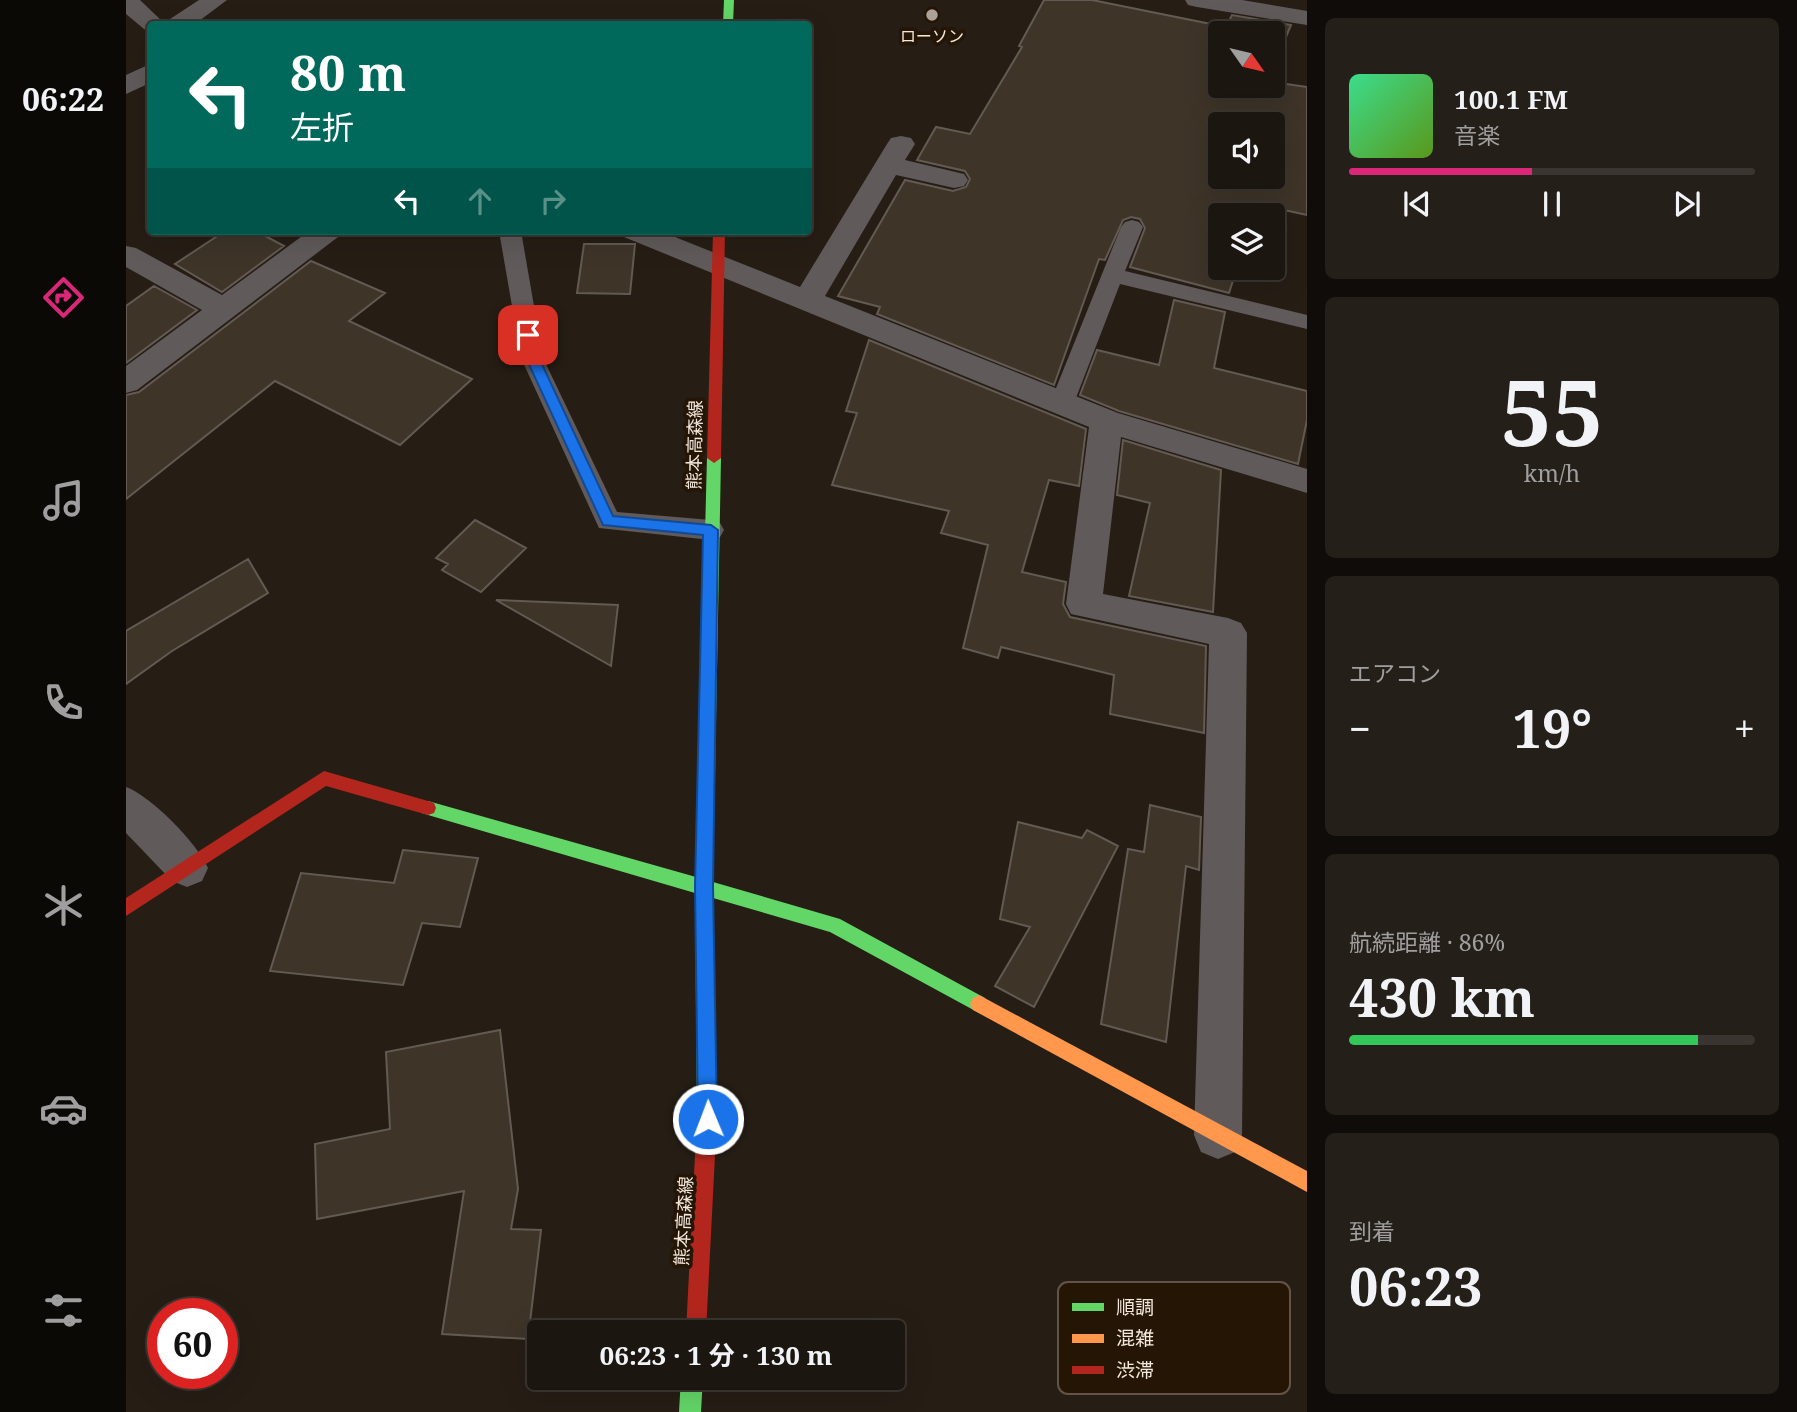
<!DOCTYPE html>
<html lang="ja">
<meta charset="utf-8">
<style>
:root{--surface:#1c1610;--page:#251f19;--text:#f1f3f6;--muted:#a09f9f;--line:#3a3530;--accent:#db2777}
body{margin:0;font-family:"Noto Serif","Noto Sans JP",serif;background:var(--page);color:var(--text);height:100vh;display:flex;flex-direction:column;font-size:26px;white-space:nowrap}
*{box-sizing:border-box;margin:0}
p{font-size:23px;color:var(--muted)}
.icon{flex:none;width:38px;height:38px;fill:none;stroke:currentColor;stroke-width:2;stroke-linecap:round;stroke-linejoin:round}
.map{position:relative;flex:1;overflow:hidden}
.drawer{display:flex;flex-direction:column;gap:18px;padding:18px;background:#0f0c09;width:490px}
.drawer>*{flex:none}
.banner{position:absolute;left:21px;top:21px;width:665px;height:214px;border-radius:7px;box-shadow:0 7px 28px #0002,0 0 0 2px var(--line);background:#00695c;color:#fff;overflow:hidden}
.needle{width:46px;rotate:124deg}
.controls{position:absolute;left:1082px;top:21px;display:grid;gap:14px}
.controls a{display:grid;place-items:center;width:77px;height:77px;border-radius:7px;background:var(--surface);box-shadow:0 7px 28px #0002,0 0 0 2px var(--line);font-size:35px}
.speed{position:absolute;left:21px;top:1298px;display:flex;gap:14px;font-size:35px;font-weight:700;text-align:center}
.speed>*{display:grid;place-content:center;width:91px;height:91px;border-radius:50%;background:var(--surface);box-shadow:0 7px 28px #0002,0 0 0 2px var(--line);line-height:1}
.speed .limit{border:10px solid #d22;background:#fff;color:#111}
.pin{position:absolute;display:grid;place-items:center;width:60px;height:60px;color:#fff;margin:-30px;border-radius:14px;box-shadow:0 4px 10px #0006}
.me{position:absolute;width:77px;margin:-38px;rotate:359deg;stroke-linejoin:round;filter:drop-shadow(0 0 5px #0008)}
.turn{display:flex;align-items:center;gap:24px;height:147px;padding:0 28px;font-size:32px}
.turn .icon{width:91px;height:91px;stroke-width:2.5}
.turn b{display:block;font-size:49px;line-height:60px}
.lanes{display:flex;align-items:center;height:66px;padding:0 28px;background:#0003;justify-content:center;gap:35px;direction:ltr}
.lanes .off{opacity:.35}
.big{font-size:52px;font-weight:700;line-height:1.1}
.drawer .widget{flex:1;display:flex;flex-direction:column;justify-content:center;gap:10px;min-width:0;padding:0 24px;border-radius:10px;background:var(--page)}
.drawer .dial{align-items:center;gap:0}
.dial b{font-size:91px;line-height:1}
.song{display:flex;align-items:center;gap:21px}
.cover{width:84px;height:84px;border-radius:10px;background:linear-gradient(135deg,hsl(150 70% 55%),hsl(90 70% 35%))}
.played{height:7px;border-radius:4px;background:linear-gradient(90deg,var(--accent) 45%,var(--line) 45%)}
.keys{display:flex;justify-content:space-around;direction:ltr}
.heat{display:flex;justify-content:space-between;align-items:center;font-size:38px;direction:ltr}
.charge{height:10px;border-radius:5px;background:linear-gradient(90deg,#34c759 86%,var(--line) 0)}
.trip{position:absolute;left:401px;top:1320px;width:378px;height:70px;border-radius:7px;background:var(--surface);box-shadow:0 7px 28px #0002,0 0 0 2px var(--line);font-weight:700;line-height:70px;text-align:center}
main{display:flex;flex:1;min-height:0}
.tab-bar{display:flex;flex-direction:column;width:126px;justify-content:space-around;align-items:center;background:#0b0906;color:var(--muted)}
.tab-bar .icon{width:49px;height:49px}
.tab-bar .on{color:var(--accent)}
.tab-bar b{font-size:32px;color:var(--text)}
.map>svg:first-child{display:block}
.building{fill:#3e3428;stroke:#625a53;stroke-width:2;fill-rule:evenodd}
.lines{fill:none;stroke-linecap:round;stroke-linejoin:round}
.lane{fill:#605a5a;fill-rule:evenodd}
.street{fill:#605a5a;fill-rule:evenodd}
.fast{fill:#63d668;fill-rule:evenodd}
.slow{fill:#ff974d;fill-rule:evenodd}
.jam{fill:#b3261e;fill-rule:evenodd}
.route{fill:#1a73e8;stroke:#114b97;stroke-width:2}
.poi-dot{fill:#aba198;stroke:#241505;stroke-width:2.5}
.labels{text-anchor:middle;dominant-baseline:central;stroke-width:7;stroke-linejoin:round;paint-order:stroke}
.far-poi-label{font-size:16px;fill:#f3e8de;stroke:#241505}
.street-label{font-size:18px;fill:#f3e8de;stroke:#241505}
.key{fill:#241505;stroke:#625446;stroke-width:2}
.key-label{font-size:19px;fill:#f3e8de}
</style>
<main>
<nav class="tab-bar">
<b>06:22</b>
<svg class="icon on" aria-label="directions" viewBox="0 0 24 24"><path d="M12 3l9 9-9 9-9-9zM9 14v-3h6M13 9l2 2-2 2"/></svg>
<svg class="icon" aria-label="music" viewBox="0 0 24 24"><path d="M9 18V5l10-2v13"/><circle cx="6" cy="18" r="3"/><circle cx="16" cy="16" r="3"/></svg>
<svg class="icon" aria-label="phone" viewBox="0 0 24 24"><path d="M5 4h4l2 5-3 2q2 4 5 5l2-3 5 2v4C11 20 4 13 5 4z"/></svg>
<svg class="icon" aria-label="climate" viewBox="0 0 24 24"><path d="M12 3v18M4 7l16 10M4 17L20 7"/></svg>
<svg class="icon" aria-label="car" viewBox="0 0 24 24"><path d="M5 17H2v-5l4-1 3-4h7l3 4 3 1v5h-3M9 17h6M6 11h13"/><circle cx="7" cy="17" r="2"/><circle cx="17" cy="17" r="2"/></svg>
<svg class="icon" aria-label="filters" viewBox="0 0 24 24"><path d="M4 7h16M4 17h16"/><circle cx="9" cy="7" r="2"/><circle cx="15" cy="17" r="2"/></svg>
</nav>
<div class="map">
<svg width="1181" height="1412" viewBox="0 0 1181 1412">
<rect width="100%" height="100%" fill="#261e15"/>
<path class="building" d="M918,0H966L1100,27L1106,15L1165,25L1146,70V33H1094V86H1146V82L1181,87V215L1131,204L1127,215H1094V268H1111L1103,293L1004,267L1019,228L1014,219L1005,217L997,220L979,260L973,259L928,385L751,314L754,307L712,296L779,180L827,191L840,187L844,179L839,171L791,160L810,127L844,134L896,47L893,46ZM1094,124H1146V177H1094Z
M99,231H130L158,246L96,292L49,264Z
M458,244H509L504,294L451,293Z
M185,261L259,293L223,321L346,379L274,445L149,381L0,499V395L13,392Z
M28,286L71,310L0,363V306Z
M1048,300L1099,312L1088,368L1181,391V420L1172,464L993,411L954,395L971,350L1033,365Z
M743,340L960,429L953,486L923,480L896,572L940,582L937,604L944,617L1080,646L1078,733L984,714L988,675L875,647L872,658L837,648L862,545L815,533L823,511L706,485L731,413L720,411Z
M997,440L1095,470L1087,612L1003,596L1024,503L991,495Z
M349,520L400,548L355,592L316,570L322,564L310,558Z
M122,559L142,593L46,651L0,684V631Z
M370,600L492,605L485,666Z
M1024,805L1075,817L1073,870L1060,866L1040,1042L975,1024L1002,849L1018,852Z
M892,822L956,838L961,830L992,846L908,1007L869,986L904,927L874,919Z
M277,850L352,858L334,927L296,923L277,985L144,971L175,873L268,883Z
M374,1030L392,1189L385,1229L415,1230L402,1339L316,1334L338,1191L191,1219L189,1144L264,1129L260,1052Z"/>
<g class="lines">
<path class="lane" d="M1006,220L1013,222L1017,227L999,271L1181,315V329L994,284L948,403L944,409L936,411L928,409L924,403L995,227L999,222Z
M373,231H395L417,358L491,512L585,520L594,523L598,530L594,537L585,540L473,528L395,358Z"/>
<path class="street" d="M0,0H14L39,24H24V31L18,29L0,14Z
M73,0H101L69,24H41L44,19Z
M1059,0H1116L1181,11V25L1071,7L1062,5Z
M24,64V83L0,94V75Z
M775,136L785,138L789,144L779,160L838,174L842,180L838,186L828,188L770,175L699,296L992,413L1181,469V493L995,437L977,594L1102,618L1115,623L1121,633L1116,1135L1109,1152L1092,1159L1075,1152L1068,1135L1083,644L945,614L940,604L963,427L498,237L493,231H534L674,287L761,144L765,138Z
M183,231H217L212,237L11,390L0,393V366L76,310L0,267V246L10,248L96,295Z
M0,787C25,796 71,843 82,868L76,881L61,887L46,881L0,833Z"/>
<path class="fast" d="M598,0H608L607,24H597Z
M588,453L595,458L587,882L714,919L859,998L862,1004L859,1010L853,1013L704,932L587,898L591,1116L588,1123L581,1126L574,1123L571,1116L569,893L302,815L296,813L294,808L296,803L302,801L570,877L581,458Z
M555,1377H577L575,1412H553Z"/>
<path class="slow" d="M853,995L1181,1171V1192L847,1010L844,1004L847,998Z"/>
<path class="jam" d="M587,231H599L595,458L588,463L581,458Z
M198,771L302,801L308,803L310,808L308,813L302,815L200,786L0,916V898Z
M581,1106L588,1109L591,1116L580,1332H560L571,1116L574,1109Z"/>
</g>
<path class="route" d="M402,330L409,335L413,358L487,516L585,525L592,530L587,886L591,1119L588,1126L582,1129L575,1126L572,1119L569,886L577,535L477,525L400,358L396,335Z"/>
<circle class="poi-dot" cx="806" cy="15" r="7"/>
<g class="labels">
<g class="far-poi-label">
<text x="806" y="36">ローソン</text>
</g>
<g class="street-label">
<text transform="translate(568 445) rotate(-89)">熊本高森線</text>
<text transform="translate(557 1221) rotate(-87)">熊本高森線</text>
</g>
</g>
<rect x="932" y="1282" width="232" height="112" rx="10" class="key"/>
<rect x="946" y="1303" width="32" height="8" fill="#63d668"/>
<rect x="946" y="1334" width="32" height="9" fill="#ff974d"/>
<rect x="946" y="1366" width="32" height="8" fill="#b3261e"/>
<g class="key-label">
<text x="990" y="1314">順調</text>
<text x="990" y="1345">混雑</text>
<text x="990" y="1377">渋滞</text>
</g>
</svg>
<div class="controls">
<a><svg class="needle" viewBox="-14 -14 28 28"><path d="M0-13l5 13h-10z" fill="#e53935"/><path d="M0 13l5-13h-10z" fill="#a09f9f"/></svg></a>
<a><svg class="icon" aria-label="sound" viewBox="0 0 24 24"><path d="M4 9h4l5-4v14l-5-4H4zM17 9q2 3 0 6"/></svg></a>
<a><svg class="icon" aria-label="layers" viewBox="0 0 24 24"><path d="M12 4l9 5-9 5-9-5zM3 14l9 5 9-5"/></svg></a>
</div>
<div class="speed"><div class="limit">60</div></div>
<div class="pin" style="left:402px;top:335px;background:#d93025"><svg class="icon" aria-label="arrive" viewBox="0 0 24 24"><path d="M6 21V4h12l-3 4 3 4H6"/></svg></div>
<svg class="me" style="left:582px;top:1119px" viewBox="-20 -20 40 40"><circle r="17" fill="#1a73e8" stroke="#fff" stroke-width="3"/><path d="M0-11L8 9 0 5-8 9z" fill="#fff"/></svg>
<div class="trip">06:23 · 1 分 · 130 m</div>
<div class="banner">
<div class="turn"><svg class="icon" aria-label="left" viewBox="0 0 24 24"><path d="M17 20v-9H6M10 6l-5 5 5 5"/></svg><div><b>80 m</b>左折</div></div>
<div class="lanes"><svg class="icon" aria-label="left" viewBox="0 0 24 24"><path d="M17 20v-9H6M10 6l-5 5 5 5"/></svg><svg class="icon off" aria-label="ahead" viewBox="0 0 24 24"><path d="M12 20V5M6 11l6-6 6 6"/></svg><svg class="icon off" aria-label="right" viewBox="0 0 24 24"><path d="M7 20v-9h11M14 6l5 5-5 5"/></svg></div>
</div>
</div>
<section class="drawer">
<div class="widget">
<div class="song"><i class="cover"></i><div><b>100.1 FM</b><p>音楽</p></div></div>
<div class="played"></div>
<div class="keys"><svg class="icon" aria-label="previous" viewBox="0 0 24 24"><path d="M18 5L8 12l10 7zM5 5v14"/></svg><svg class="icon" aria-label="pause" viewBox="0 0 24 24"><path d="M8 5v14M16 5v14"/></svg><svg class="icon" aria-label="next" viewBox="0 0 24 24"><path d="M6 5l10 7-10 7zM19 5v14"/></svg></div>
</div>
<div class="widget dial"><b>55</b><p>km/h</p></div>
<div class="widget"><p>エアコン</p>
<div class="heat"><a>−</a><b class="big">19°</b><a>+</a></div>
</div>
<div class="widget"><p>航続距離 · 86%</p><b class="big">430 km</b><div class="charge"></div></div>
<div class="widget"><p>到着</p><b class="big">06:23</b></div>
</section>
</main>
